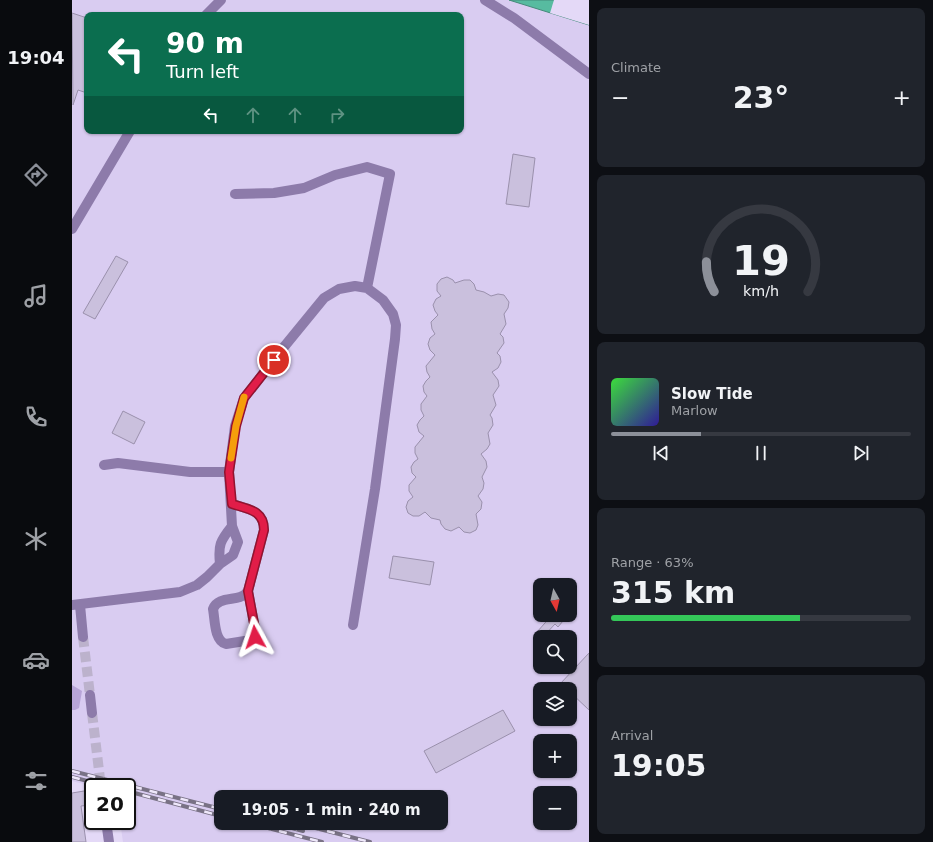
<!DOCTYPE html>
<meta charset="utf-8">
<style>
:root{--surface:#171b24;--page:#20242c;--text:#f1f3f6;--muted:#9ea1a6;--line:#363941;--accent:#8c9099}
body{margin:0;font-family:"DejaVu Sans",sans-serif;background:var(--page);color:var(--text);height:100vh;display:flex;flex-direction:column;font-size:15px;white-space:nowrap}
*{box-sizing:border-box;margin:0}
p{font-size:13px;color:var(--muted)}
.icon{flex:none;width:22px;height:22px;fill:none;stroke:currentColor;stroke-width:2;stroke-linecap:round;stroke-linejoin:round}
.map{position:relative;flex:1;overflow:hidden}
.details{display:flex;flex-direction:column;gap:8px;padding:8px;background:#0d0f14;width:344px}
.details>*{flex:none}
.guide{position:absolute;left:12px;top:12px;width:380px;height:122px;border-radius:8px;box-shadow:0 1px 3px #0004;background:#0b6e4f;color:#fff;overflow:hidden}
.needle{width:26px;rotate:172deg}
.buttons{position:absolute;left:461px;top:578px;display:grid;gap:8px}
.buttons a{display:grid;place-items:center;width:44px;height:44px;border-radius:8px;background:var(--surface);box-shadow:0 1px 3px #0004;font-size:20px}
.speed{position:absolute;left:12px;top:778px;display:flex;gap:8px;font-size:20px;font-weight:700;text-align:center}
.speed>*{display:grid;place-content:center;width:52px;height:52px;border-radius:50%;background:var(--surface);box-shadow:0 1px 3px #0004;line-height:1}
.speed .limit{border:2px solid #111;border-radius:6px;background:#fff;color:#111}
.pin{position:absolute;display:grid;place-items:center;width:34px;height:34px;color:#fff;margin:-17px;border:2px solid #fff;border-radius:50%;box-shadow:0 1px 4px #0007}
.me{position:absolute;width:44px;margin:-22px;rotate:355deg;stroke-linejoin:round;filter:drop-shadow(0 0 3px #0008)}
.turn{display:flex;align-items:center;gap:14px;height:84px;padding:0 16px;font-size:18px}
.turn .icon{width:52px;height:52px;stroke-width:2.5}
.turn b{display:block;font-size:28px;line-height:34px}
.lanes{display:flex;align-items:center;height:38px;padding:0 16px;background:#0003;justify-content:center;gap:20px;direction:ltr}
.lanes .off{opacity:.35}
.big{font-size:30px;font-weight:800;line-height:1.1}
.details .tile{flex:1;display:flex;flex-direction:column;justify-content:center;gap:6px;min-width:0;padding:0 14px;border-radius:8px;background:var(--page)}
.details .dial{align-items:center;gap:0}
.dial svg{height:104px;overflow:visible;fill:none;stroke:var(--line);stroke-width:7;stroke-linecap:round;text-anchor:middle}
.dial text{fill:var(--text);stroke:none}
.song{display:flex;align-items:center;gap:12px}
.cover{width:48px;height:48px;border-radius:6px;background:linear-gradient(135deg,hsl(120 70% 55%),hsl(250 70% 35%))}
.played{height:4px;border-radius:2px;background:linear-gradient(90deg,var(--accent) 30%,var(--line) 30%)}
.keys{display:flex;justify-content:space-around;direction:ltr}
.heat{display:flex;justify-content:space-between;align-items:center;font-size:22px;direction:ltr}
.charge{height:6px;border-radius:3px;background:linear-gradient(90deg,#34c759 63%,var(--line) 0)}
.trip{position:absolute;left:142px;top:790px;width:234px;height:40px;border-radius:8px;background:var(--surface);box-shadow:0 1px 3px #0004;font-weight:800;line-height:40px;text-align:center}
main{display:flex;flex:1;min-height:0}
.tabs{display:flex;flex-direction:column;width:72px;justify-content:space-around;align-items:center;background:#090b0e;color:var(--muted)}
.tabs .icon{width:28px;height:28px}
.tabs .current{color:var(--accent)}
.tabs b{font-size:18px;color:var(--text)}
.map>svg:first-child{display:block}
.built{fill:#d9ccf1;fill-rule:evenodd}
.green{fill:#b8a5d8}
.water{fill:#57bba0;stroke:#458a7a}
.pier{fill:#e4d9f7}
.building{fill:#cac0dd;stroke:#9a90ac}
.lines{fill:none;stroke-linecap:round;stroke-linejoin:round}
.minor-tunnel{stroke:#bcb2cc;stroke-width:10;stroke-dasharray:10 5;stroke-linecap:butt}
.minor{stroke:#8d7baa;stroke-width:10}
.rail-casing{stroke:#797285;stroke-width:4}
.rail{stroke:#efe8fb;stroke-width:2.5;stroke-dasharray:8;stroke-linecap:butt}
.route-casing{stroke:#92132f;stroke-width:10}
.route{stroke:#e11d48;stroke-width:7}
.slow{stroke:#f59e0b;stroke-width:7}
</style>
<main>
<nav class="tabs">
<b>19:04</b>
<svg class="icon current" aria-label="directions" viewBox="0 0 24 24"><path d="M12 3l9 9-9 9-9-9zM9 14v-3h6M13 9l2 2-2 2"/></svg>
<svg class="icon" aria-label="music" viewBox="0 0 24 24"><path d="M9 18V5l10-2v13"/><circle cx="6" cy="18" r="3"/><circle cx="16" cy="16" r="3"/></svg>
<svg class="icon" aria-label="phone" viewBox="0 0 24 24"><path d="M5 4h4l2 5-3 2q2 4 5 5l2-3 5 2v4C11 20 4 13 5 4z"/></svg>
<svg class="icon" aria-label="climate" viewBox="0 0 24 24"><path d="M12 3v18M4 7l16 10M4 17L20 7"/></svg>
<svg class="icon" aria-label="car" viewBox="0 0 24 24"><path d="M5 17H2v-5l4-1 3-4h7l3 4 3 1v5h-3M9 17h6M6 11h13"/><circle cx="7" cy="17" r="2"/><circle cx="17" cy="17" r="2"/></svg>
<svg class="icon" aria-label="filters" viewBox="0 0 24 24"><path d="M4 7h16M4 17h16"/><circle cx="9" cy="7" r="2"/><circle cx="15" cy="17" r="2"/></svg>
</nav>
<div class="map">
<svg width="517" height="842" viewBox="0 0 517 842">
<rect width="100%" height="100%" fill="#e4d9f7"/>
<path class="built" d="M0,0H517V842H51L48,821H55V787H23L0,781ZM15,15H389V131H15ZM468,585H498V615H468ZM468,637H498V667H468ZM468,689H498V719H468ZM468,741H498V771H468ZM468,793H498V823H468ZM149,797H369V823H149Z"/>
<path class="green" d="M0,685L10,691L7,708L3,710H0Z"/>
<path class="water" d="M437,0H517V25Z"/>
<path class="pier" d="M482,0H517V25L478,13Z"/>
<path class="building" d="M0,13L15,18V93L6,90L1,105Z
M441,154L463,158L457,207L434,204Z
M44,256L56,262L23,319L11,313Z
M375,277L381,280L383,283L392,280H398L402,284L404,290L412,292L419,296L426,294L432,295L437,302L436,308L432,314L434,324L428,334L431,337L432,343L425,353L428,356L429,362L426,368L420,372L426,380L427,386L421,395L424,405L418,415L420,418L421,425L416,433L418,444L415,449L409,454L414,461L415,467L410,477L412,483L411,489L406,496L410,502L409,509L404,514L406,525L404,530L398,533L392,532L387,527L379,531L373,529L369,524L368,520L359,518L353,512L347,516H341L336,513L334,507L336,501L341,497L337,491V485L344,477L340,473L339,467L342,462L346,459L343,453V447L352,436L347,432L345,425L348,420L352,416L349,410V404L355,396L352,392L351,386L354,381L358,377L355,372L354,366L363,355L358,350L356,344L358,338L363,334L360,329L359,322L366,315L363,311L361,305L364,299L369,296L365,291V284L369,279Z
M51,411L73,422L62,444L40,433Z
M321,556L362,562L358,585L317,578Z
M480,615H496L486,627L483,624L471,637L465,632Z
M517,653V710L498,692V689H494L488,684Z
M431,710L443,731L364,773L352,751Z
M18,790L19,805L9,806L14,842H0V793Z"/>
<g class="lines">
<path class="minor-tunnel" d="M11,637L18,695
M20,713L29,787"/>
<path class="minor" d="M413,0L442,18L517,74
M134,15L149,0
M163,194L202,193L232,188L263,175L295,167L318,174L295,288
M0,229L58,131
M207,353L252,298L267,289L283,286L295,288L311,300L321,314L324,325L323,339L303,489L281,625
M32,465L46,463L118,472H157
M160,504C176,509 192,510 192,530L176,591C174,594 171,596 168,597C159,600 145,598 141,609C143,619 142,641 154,644L179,640L183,637L184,634L176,591
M148,564C146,545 148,541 160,526
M0,605L108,592L125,585L135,577L148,564L161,555L166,542L160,526L157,472L163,426L172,398L202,360
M8,605L11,637
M18,695L20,713
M34,821L37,842"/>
<g class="rail-casing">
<path id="rail" d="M0,771L149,809
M0,777L38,787
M55,791L149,816
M176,823L250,842
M202,823L231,831
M224,823L298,842"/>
</g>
<use href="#rail" class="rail"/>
</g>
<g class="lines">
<g class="route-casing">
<path id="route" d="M183,637L184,634L176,591L192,530C192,510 176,509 160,504L157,472L164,426L172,398L202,360"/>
</g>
<use href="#route" class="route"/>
<path class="slow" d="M159,458L164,426L172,397"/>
</g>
</svg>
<div class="buttons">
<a><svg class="needle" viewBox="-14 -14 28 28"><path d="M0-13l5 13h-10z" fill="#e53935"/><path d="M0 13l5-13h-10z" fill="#9ea1a6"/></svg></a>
<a><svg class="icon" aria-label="search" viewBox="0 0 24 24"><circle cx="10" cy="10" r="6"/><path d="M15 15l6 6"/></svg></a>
<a><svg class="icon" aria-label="layers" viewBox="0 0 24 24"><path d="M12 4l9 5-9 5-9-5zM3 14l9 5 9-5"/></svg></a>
<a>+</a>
<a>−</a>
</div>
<div class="speed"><div class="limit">20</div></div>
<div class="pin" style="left:202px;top:360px;background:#d93025"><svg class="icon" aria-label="arrive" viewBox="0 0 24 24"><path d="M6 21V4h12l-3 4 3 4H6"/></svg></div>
<svg class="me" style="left:183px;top:637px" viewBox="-20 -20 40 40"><path d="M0-17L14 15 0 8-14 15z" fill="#e11d48" stroke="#fff" stroke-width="4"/></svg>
<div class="trip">19:05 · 1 min · 240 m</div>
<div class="guide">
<div class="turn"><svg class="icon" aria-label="left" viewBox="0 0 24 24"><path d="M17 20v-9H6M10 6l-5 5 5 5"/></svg><div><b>90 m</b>Turn left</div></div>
<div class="lanes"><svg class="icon" aria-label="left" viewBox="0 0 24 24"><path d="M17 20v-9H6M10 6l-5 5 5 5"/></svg><svg class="icon off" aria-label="ahead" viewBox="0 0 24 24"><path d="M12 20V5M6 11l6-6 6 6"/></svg><svg class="icon off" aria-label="ahead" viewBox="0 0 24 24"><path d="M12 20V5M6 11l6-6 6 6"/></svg><svg class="icon off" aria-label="right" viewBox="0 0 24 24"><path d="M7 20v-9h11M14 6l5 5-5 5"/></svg></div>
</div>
</div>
<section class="details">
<div class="tile"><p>Climate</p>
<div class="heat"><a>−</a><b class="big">23°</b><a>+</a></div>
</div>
<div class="tile dial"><svg viewBox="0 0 100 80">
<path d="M14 69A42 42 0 1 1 86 69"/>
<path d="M14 69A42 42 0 0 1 8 46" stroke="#8c9099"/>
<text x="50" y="56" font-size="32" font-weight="700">19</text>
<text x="50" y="72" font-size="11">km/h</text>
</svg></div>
<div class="tile">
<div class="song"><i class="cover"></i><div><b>Slow Tide</b><p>Marlow</p></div></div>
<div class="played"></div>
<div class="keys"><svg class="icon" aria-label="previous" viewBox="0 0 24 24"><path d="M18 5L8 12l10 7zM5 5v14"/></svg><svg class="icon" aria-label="pause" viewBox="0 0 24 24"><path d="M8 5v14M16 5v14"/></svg><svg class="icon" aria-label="next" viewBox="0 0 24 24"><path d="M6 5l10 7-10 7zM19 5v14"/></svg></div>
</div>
<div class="tile"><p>Range · 63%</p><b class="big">315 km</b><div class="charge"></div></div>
<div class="tile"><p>Arrival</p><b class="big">19:05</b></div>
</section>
</main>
